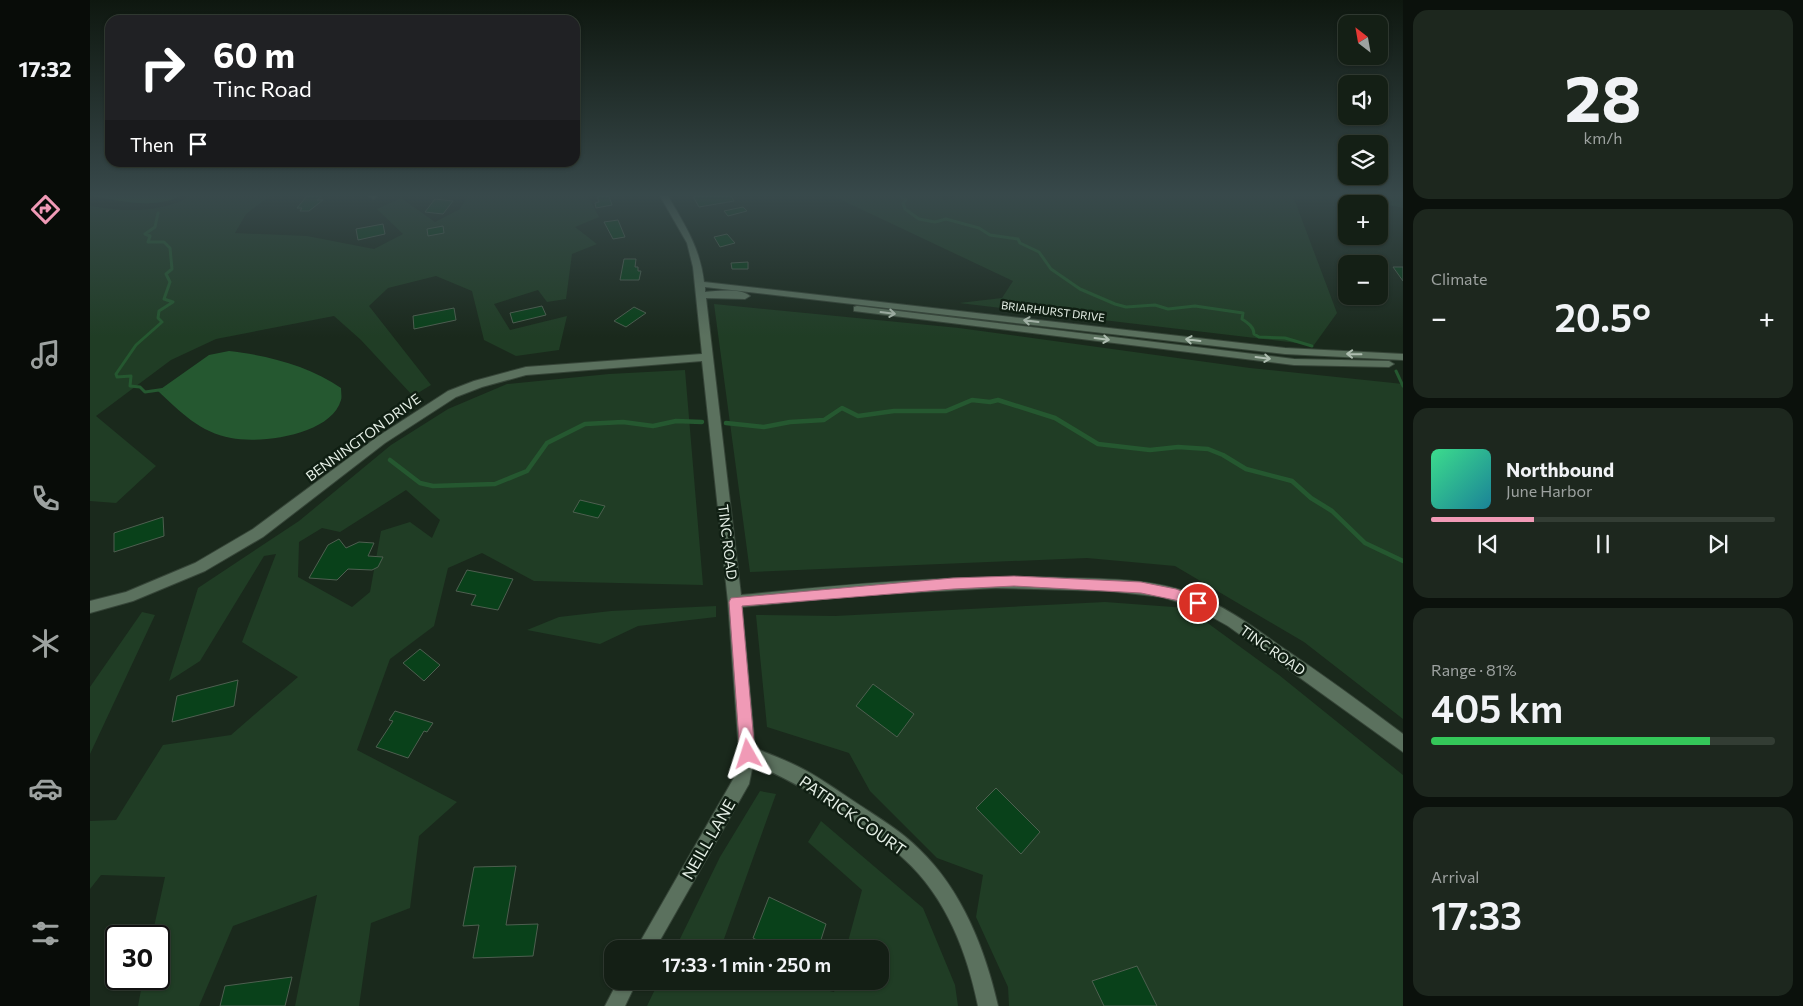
<!DOCTYPE html>
<meta charset="utf-8">
<style>
:root{--surface:#141f15;--page:#1d271e;--text:#f1f3f6;--muted:#9da2a0;--line:#333d34;--accent:#f09ab6}
body{margin:0;font-family:Commissioner,sans-serif;background:var(--page);color:var(--text);height:100vh;display:flex;flex-direction:column;font-size:19px;white-space:nowrap}
*{box-sizing:border-box;margin:0}
p{font-size:16px;color:var(--muted)}
.icon{flex:none;width:28px;height:28px;fill:none;stroke:currentColor;stroke-width:2;stroke-linecap:round;stroke-linejoin:round}
.map{position:relative;flex:1;overflow:hidden}
.drawer{display:flex;flex-direction:column;gap:10px;padding:10px;background:#0b110c;width:400px}
.drawer>*{flex:none}
.hud{position:absolute;left:15px;top:15px;width:475px;height:152px;border-radius:15px;box-shadow:0 1px 4px #0004,0 0 0 1px var(--line);background:#202124;color:#fff;overflow:hidden}
.needle{width:32px;rotate:329deg}
.controls{position:absolute;left:1248px;top:15px;display:grid;gap:10px}
.controls a{display:grid;place-items:center;width:50px;height:50px;border-radius:10px;background:var(--surface);box-shadow:0 1px 4px #0004,0 0 0 1px var(--line);font-size:25px}
.speed{position:absolute;left:15px;top:925px;display:flex;gap:10px;font-size:25px;font-weight:700;text-align:center}
.speed>*{display:grid;place-content:center;width:65px;height:65px;border-radius:50%;background:var(--surface);box-shadow:0 1px 4px #0004,0 0 0 1px var(--line);line-height:1}
.speed .limit{border:2px solid #111;border-radius:8px;background:#fff;color:#111}
.pin{position:absolute;display:grid;place-items:center;width:42px;height:42px;color:#fff;margin:-21px;border:2px solid #fff;border-radius:50%;box-shadow:0 1px 5px #0007}
.me{position:absolute;width:55px;margin:-28px;rotate:354deg;stroke-linejoin:round;filter:drop-shadow(0 0 4px #0008)}
.turn{display:flex;align-items:center;gap:18px;height:105px;padding:0 25px;font-size:22px}
.turn .icon{width:65px;height:65px;stroke-width:2.5}
.turn b{display:block;font-size:35px;line-height:42px}
.then{display:flex;align-items:center;height:48px;padding:0 25px;background:#0003;gap:10px;font-size:19px}
.big{font-size:38px;font-weight:600;line-height:1.1}
.drawer .tile{flex:1;display:flex;flex-direction:column;justify-content:center;gap:8px;min-width:0;padding:0 18px;border-radius:15px;background:var(--page)}
.drawer .dial{align-items:center;gap:0}
.dial b{font-size:65px;line-height:1}
.song{display:flex;align-items:center;gap:15px}
.cover{width:60px;height:60px;border-radius:8px;background:linear-gradient(135deg,hsl(150 70% 55%),hsl(190 70% 35%))}
.played{height:5px;border-radius:2px;background:linear-gradient(90deg,var(--accent) 30%,var(--line) 30%)}
.keys{display:flex;justify-content:space-around;direction:ltr}
.heat{display:flex;justify-content:space-between;align-items:center;font-size:28px;direction:ltr}
.charge{height:8px;border-radius:4px;background:linear-gradient(90deg,#34c759 81%,var(--line) 0)}
.trip{position:absolute;left:514px;top:940px;width:285px;height:50px;border-radius:15px;background:var(--surface);box-shadow:0 1px 4px #0004,0 0 0 1px var(--line);font-weight:600;line-height:50px;text-align:center}
main{display:flex;flex:1;min-height:0}
.menu{display:flex;flex-direction:column;width:90px;justify-content:space-around;align-items:center;background:#080c08;color:var(--muted)}
.menu .icon{width:35px;height:35px}
.menu .current{color:var(--accent)}
.menu b{font-size:22px;color:var(--text)}
.map>svg:first-child{display:block}
.green{fill:#203d25;fill-rule:evenodd}
.water{fill:#255830}
.lines{fill:none;stroke-linecap:round;stroke-linejoin:round}
.stream-far1{stroke:#255830;stroke-width:3}
.stream{stroke:#255830;stroke-width:4.5}
.building{fill:#09411a;stroke:#4e5f50}
.street-casing{stroke:#364538;stroke-width:2}
.street{fill:#5b715e;fill-rule:evenodd}
.oneway{stroke:#aebdb0}
.route{fill:#f09ab6;stroke:#9c6476}
.labels{text-anchor:middle;dominant-baseline:central;stroke-width:5;stroke-linejoin:round;paint-order:stroke}
.far-street-label{font-size:11px;fill:#e5efe6;stroke:#101f13}
.street-label{font-size:14px;fill:#e5efe6;stroke:#101f13}
.near-street-label{font-size:16px;fill:#e5efe6;stroke:#101f13}
</style>
<main>
<nav class="menu">
<b>17:32</b>
<svg class="icon current" aria-label="directions" viewBox="0 0 24 24"><path d="M12 3l9 9-9 9-9-9zM9 14v-3h6M13 9l2 2-2 2"/></svg>
<svg class="icon" aria-label="music" viewBox="0 0 24 24"><path d="M9 18V5l10-2v13"/><circle cx="6" cy="18" r="3"/><circle cx="16" cy="16" r="3"/></svg>
<svg class="icon" aria-label="phone" viewBox="0 0 24 24"><path d="M5 4h4l2 5-3 2q2 4 5 5l2-3 5 2v4C11 20 4 13 5 4z"/></svg>
<svg class="icon" aria-label="climate" viewBox="0 0 24 24"><path d="M12 3v18M4 7l16 10M4 17L20 7"/></svg>
<svg class="icon" aria-label="car" viewBox="0 0 24 24"><path d="M5 17H2v-5l4-1 3-4h7l3 4 3 1v5h-3M9 17h6M6 11h13"/><circle cx="7" cy="17" r="2"/><circle cx="17" cy="17" r="2"/></svg>
<svg class="icon" aria-label="filters" viewBox="0 0 24 24"><path d="M4 7h16M4 17h16"/><circle cx="9" cy="7" r="2"/><circle cx="15" cy="17" r="2"/></svg>
</nav>
<div class="map">
<svg width="1313" height="1006" viewBox="0 0 1313 1006">
<rect width="100%" height="100%" fill="#1a291c"/>
<path class="green" d="M101,196H180L156,214L145,233L217,236L284,249L313,234L287,209L311,198L345,222L370,209L378,196H498L509,217L485,227L507,244L482,254L476,299L457,302L448,290L404,304L420,330L477,316L469,350L426,356L394,340L382,291L346,276L298,288L279,306L341,385L323,396L271,340L244,316L126,339L81,360L6,416L66,466L26,503L0,501V206C33,212 72,213 101,196Z
M743,196H847L855,200L868,196H1203L1247,313L1224,345L869,303L912,298L923,281Z
M1253,196H1313V208L1272,198Z
M624,304L869,328L1160,368L1313,384V719L1214,642L1085,566L997,558L660,572Z
M595,370L613,585L444,581L392,553L358,568L344,626L300,659L267,750L367,802L329,836L320,908L281,923L269,1006H205L227,895L143,926L109,1006H48L53,979H69V936H62L75,877L11,875L0,889V821L26,820L73,745L141,735L208,677L152,642L186,554L174,556L110,661L79,681L108,588L209,521L301,445L358,409L417,384L519,374ZM316,490L350,520L342,538L320,522L291,531L280,592L262,607L208,577L209,542L232,528L250,532Z
M1015,602L1097,608L1189,675L1313,775V1006H919L918,987L886,917L893,875L847,858L780,791L759,753L677,727L666,615L745,616Z
M626,606V617L548,626L510,644L437,630L469,617L521,611Z
M52,612L65,615L0,754V687Z
M670,791L686,794L634,939L638,949H585L630,857Z
M731,821L833,908L865,985L868,1006H557L569,981H697L744,992L747,981H790V949H756L772,890L718,842Z"/>
<path class="water" d="M0,196H90C64,210 28,200 0,196Z
M139,351C176,355 220,366 251,388C251,392 252,397 251,400C241,435 171,444 141,438C111,433 89,411 68,391L119,355Z"/>
<g class="lines">
<path class="stream-far1" d="M810,196L816,200L813,203L815,209L829,219L845,222L856,219L889,228L900,235L928,239L930,243L949,252L961,269L990,289L1025,304L1036,307L1065,305L1078,309L1105,306L1153,313L1152,319C1158,323 1164,327 1164,334L1169,337L1195,338L1222,346
M68,213L65,227L55,234L60,236L58,242H74L80,248L82,269L76,274L80,282L74,299L83,302L69,311L68,318L72,322L46,345L26,374L27,377L41,376L40,386L50,387L55,392L76,389
M1306,371L1313,386"/>
<path class="stream" d="M636,423L674,427L700,422L734,420L752,408L768,416L804,411H856L882,400L900,402L908,400L965,418L1008,444L1060,450L1088,447L1118,449L1133,455L1156,469L1202,481L1221,498L1242,511L1275,543L1313,561
M300,460L330,483L343,486L405,484L437,471L457,443L495,424L533,422L563,426L586,421L612,422"/>
</g>
<path class="building" d="M217,196H231L227,200H233L219,211H210L212,208H207Z
M507,196H519L522,205L506,208L505,203L509,202Z
M641,196L644,201L609,207L603,196Z
M345,199L363,201L353,214L335,212Z
M653,207L657,211L638,216L634,211Z
M528,220L535,237L523,239L514,222Z
M293,224L295,234L268,240L266,229Z
M353,226L354,233L338,236L337,229Z
M637,234L645,243L630,247L624,237Z
M534,259H546L545,267H548V271H551L549,280H530Z
M658,262V269H642L641,263Z
M1303,267H1313V281Z
M452,306L456,315L423,323L420,313Z
M544,307L556,313L536,327L524,321Z
M364,308L366,320L324,329L323,316Z
M490,500L515,506L508,518L483,512Z
M73,517L74,536L24,552V533Z
M249,539L256,548L269,542L284,543L278,556L293,557L288,567L282,570L258,569L247,580L219,578L238,545Z
M377,570L423,579L408,610L381,605L386,595L366,591Z
M330,649L350,665L334,681L313,663Z
M148,680L144,706L82,722L87,696Z
M783,684L824,714L807,737L766,706Z
M305,711L343,723L337,732L334,731L318,758L286,747L303,721L299,720Z
M906,788L950,832L931,854L886,808Z
M426,866L416,925L448,924L443,956L383,958L389,925L373,926L384,867Z
M679,897L736,924L728,949H684L663,938Z
M1047,966L1067,1006H1014L1002,981Z
M202,977L195,1006H130L135,986Z"/>
<g class="lines">
<g class="street-casing">
<path id="street" d="M279,196H287V197L283,199Z
M570,196H578C595,225 610,248 614,282L1195,348L1313,354V360L1195,354L615,287V292C628,291 650,288 660,296L655,299L616,298L651,595C760,584 870,574 979,578C1020,579 1064,579 1103,594C1135,606 1162,626 1190,646C1232,674 1273,704 1313,734V752L1138,626L1104,607L1072,597L1019,591L906,588L775,595L652,607L665,748C679,754 693,759 707,766C728,776 748,791 768,804C789,818 811,831 829,849C872,890 895,949 908,1006H888C877,952 856,897 814,859C796,842 776,829 756,816C726,795 697,778 663,764L659,784L565,949H546L645,776L649,753L638,602L612,361L436,375L392,387L366,397L295,443L173,537L115,571L43,601L0,613V601L36,592L105,563L163,529L287,437L358,391L384,381L436,367L612,354L603,267L597,243Z
M767,306L1204,359L1299,361L1304,364L1299,367L1204,365L764,311V307Z
M528,981H547L535,1006H515Z"/>
</g>
<use href="#street" class="street"/>
</g>
<defs><path id="oneway-shaft" d="M-6 0H5M1.5-3L5.5 0L1.5 3" fill="none" stroke-width="1.6" stroke-linecap="round" stroke-linejoin="round" transform="scale(1.25)"/></defs>
<g class="oneway">
<use href="#oneway-shaft" transform="translate(798 313) rotate(7)"/>
<use href="#oneway-shaft" transform="translate(941 321) rotate(-173)"/>
<use href="#oneway-shaft" transform="translate(1012 339) rotate(7)"/>
<use href="#oneway-shaft" transform="translate(1103 340) rotate(-173)"/>
<use href="#oneway-shaft" transform="translate(1264 354) rotate(-179)"/>
<use href="#oneway-shaft" transform="translate(1173 358) rotate(7)"/>
</g>
<linearGradient id="sky" x2="0" y2="1"><stop stop-color="#0e170f"/><stop offset="0.58" stop-color="#38494b"/><stop offset="1" stop-color="#38494b" stop-opacity="0"/></linearGradient>
<rect width="1313" height="337" fill="url(#sky)"/>
<path class="route" d="M924,576L1051,582L1086,589L1112,599L1114,603L1112,607L1108,608L1085,600L1051,593L924,586L863,589L652,606L665,754L663,759L658,761L652,759L650,754L639,602L641,598L863,578Z"/>
<g class="labels">
<g class="far-street-label">
<text transform="translate(963 311) rotate(7)">BRIARHURST DRIVE</text>
</g>
<g class="street-label">
<text transform="translate(273 437) rotate(-36)">BENNINGTON DRIVE</text>
<text transform="translate(638 542) rotate(83)">TINC ROAD</text>
<text transform="translate(1183 650) rotate(35)">TINC ROAD</text>
</g>
<g class="near-street-label">
<text transform="translate(763 815) rotate(35)">PATRICK COURT</text>
<text transform="translate(618 839) rotate(-60)">NEILL LANE</text>
</g>
</g>
</svg>
<div class="controls">
<a><svg class="needle" viewBox="-14 -14 28 28"><path d="M0-13l5 13h-10z" fill="#e53935"/><path d="M0 13l5-13h-10z" fill="#9da2a0"/></svg></a>
<a><svg class="icon" aria-label="sound" viewBox="0 0 24 24"><path d="M4 9h4l5-4v14l-5-4H4zM17 9q2 3 0 6"/></svg></a>
<a><svg class="icon" aria-label="layers" viewBox="0 0 24 24"><path d="M12 4l9 5-9 5-9-5zM3 14l9 5 9-5"/></svg></a>
<a>+</a>
<a>−</a>
</div>
<div class="speed"><div class="limit">30</div></div>
<div class="pin" style="left:1108px;top:603px;background:#d93025"><svg class="icon" aria-label="arrive" viewBox="0 0 24 24"><path d="M6 21V4h12l-3 4 3 4H6"/></svg></div>
<svg class="me" style="left:658px;top:754px" viewBox="-20 -20 40 40"><path d="M0-17L14 15 0 8-14 15z" fill="#f09ab6" stroke="#fff" stroke-width="4"/></svg>
<div class="trip">17:33 · 1 min · 250 m</div>
<div class="hud">
<div class="turn"><svg class="icon" aria-label="right" viewBox="0 0 24 24"><path d="M7 20v-9h11M14 6l5 5-5 5"/></svg><div><b>60 m</b>Tinc Road</div></div>
<div class="then">Then<svg class="icon" aria-label="arrive" viewBox="0 0 24 24"><path d="M6 21V4h12l-3 4 3 4H6"/></svg></div>
</div>
</div>
<section class="drawer">
<div class="tile dial"><b>28</b><p>km/h</p></div>
<div class="tile"><p>Climate</p>
<div class="heat"><a>−</a><b class="big">20.5°</b><a>+</a></div>
</div>
<div class="tile">
<div class="song"><i class="cover"></i><div><b>Northbound</b><p>June Harbor</p></div></div>
<div class="played"></div>
<div class="keys"><svg class="icon" aria-label="previous" viewBox="0 0 24 24"><path d="M18 5L8 12l10 7zM5 5v14"/></svg><svg class="icon" aria-label="pause" viewBox="0 0 24 24"><path d="M8 5v14M16 5v14"/></svg><svg class="icon" aria-label="next" viewBox="0 0 24 24"><path d="M6 5l10 7-10 7zM19 5v14"/></svg></div>
</div>
<div class="tile"><p>Range · 81%</p><b class="big">405 km</b><div class="charge"></div></div>
<div class="tile"><p>Arrival</p><b class="big">17:33</b></div>
</section>
</main>
